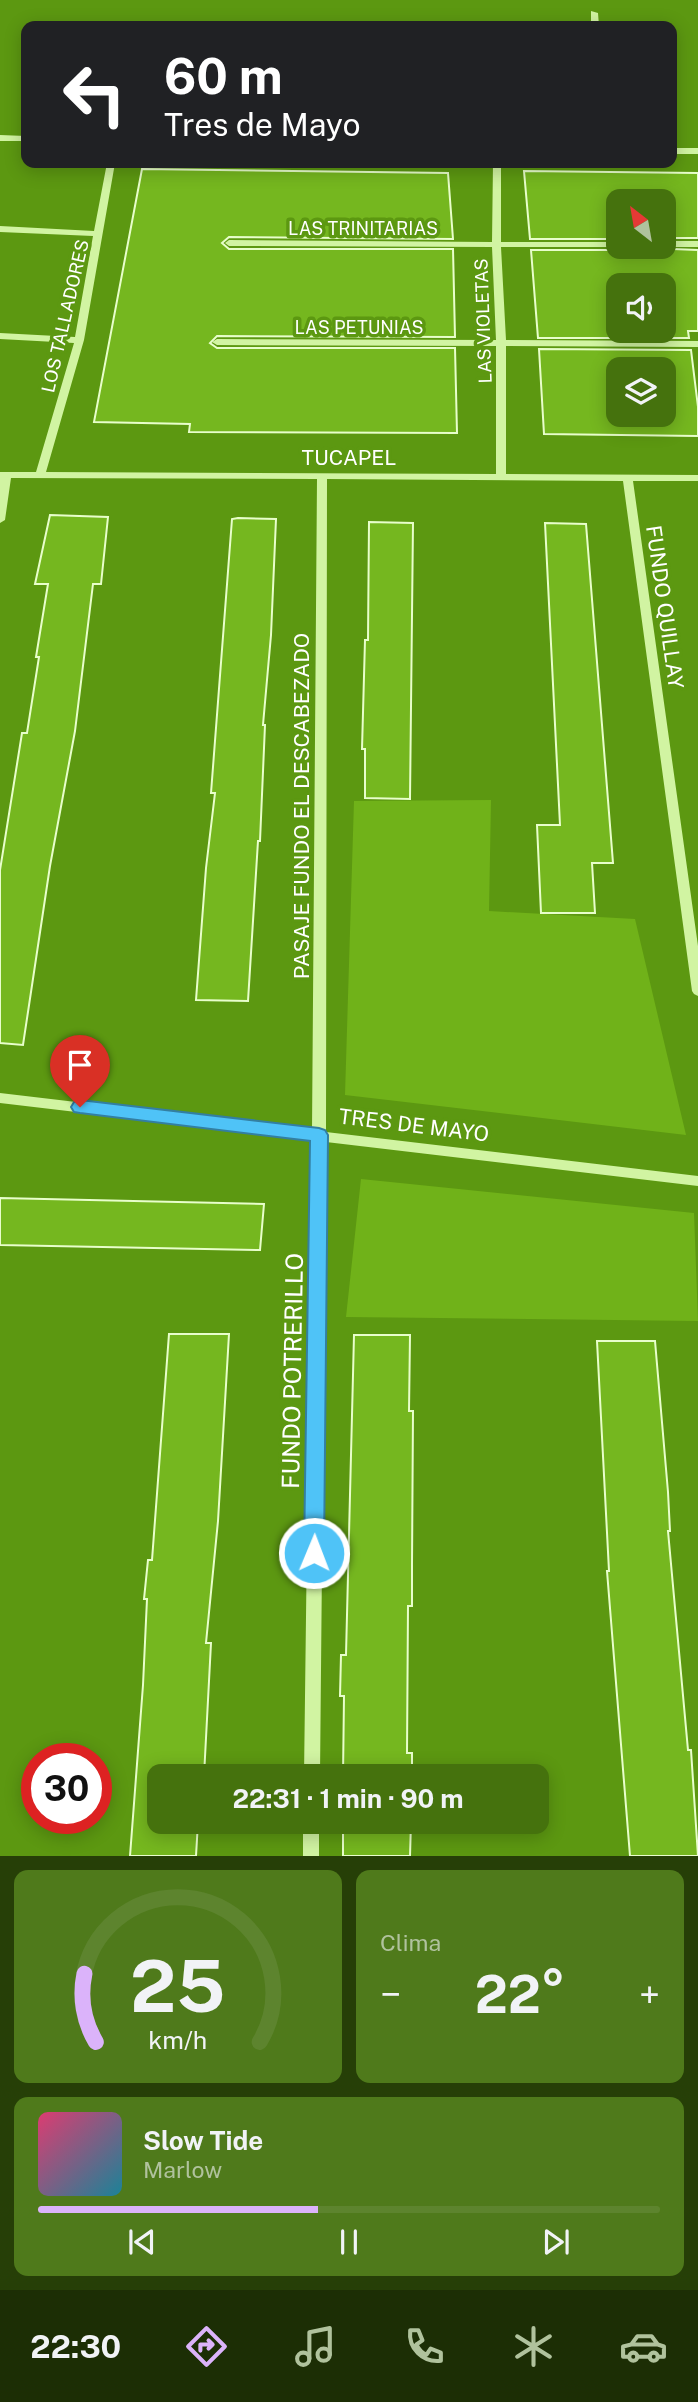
<!DOCTYPE html>
<html lang="es">
<meta charset="utf-8">
<style>
:root{--surface:#45720d;--page:#4f7a1b;--text:#f1f3f6;--muted:#b0c29d;--line:#5d842e;--accent:#dbb3fa}
body{margin:0;font-family:"Public Sans",sans-serif;background:var(--page);color:var(--text);height:100vh;display:flex;flex-direction:column;font-size:26px;white-space:nowrap}
*{box-sizing:border-box;margin:0}
p{font-size:23px;color:var(--muted)}
.icon{flex:none;width:38px;height:38px;fill:none;stroke:currentColor;stroke-width:2;stroke-linecap:round;stroke-linejoin:round}
.map{position:relative;height:1856px;overflow:hidden}
.panel{display:flex;flex-direction:column;gap:14px;padding:14px;background:#263f07;flex:1}
.panel>*{flex:none}
.top-card{position:absolute;left:21px;top:21px;width:656px;height:147px;border-radius:14px;box-shadow:0 4px 18px #0003;background:#202124;color:#fff;overflow:hidden}
.needle{width:46px;rotate:329deg}
.controls{position:absolute;left:606px;top:189px;display:grid;gap:14px}
.controls a{display:grid;place-items:center;width:70px;height:70px;border-radius:14px;background:var(--surface);box-shadow:0 4px 18px #0003;font-size:35px}
.speed{position:absolute;left:21px;top:1743px;display:flex;gap:14px;font-size:35px;font-weight:700;text-align:center}
.speed>*{display:grid;place-content:center;width:91px;height:91px;border-radius:50%;background:var(--surface);box-shadow:0 4px 18px #0003;line-height:1}
.speed .limit{border:10px solid #d22;background:#fff;color:#111}
.pin{position:absolute;display:grid;place-items:center;width:60px;height:60px;color:#fff;margin:-72px -30px;border-radius:50% 50% 50% 0;rotate:-45deg;box-shadow:0 0 7px #0007}
.pin .icon{rotate:45deg}
.me{position:absolute;width:77px;margin:-38px;rotate:1deg;stroke-linejoin:round;filter:drop-shadow(0 0 5px #0008)}
.turn{display:flex;align-items:center;gap:24px;height:147px;padding:0 28px;font-size:32px}
.turn .icon{width:91px;height:91px;stroke-width:2.5}
.turn b{display:block;font-size:49px;line-height:60px}
.big{font-size:52px;font-weight:700;line-height:1.1}
.panel .card{flex:1;display:flex;flex-direction:column;justify-content:center;gap:10px;min-width:0;padding:0 24px;border-radius:14px;background:var(--page)}
.panel .dial{align-items:center;gap:0}
.dial svg{height:182px;overflow:visible;fill:none;stroke:var(--line);stroke-width:7;stroke-linecap:round;text-anchor:middle}
.dial text{fill:var(--text);stroke:none}
.song{display:flex;align-items:center;gap:21px}
.cover{width:84px;height:84px;border-radius:10px;background:linear-gradient(135deg,hsl(340 70% 55%),hsl(190 70% 35%))}
.played{height:7px;border-radius:4px;background:linear-gradient(90deg,var(--accent) 45%,var(--line) 45%)}
.keys{display:flex;justify-content:space-around;direction:ltr}
.heat{display:flex;justify-content:space-between;align-items:center;font-size:38px;direction:ltr}
.panel .tiles{flex:1;display:grid;gap:14px;grid-template-columns:1fr 1fr}
.card:last-child{grid-column:span 2}
.trip{position:absolute;left:147px;top:1764px;width:402px;height:70px;border-radius:14px;background:var(--surface);box-shadow:0 4px 18px #0003;font-weight:700;line-height:70px;text-align:center}
.tab-bar{display:flex;height:112px;justify-content:space-around;align-items:center;background:#1c2e05;color:var(--muted)}
.tab-bar .icon{width:49px;height:49px}
.tab-bar .active{color:var(--accent)}
.tab-bar b{font-size:32px;color:var(--text)}
.map>svg:first-child{display:block}
.green{fill:#70b219}
.building{fill:#75b71f;stroke:#e8fecb;stroke-width:2;fill-rule:evenodd}
.lines{fill:none;stroke-linecap:round;stroke-linejoin:round}
.minor{fill:#d1f4a2;fill-rule:evenodd}
.route{fill:#4fc3f7;stroke:#337fa1;stroke-width:2}
.labels{text-anchor:middle;dominant-baseline:central;stroke-width:7;stroke-linejoin:round;paint-order:stroke}
.far-street-label{font-size:18px;fill:#fff;stroke:#5c9811}
.street-label{font-size:21px;fill:#fff;stroke:#5c9811}
.near-street-label{font-size:24px;fill:#fff;stroke:#5c9811}
</style>
<div class="map">
<svg width="698" height="1856" viewBox="0 0 698 1856">
<rect width="100%" height="100%" fill="#5c9811"/>
<path class="green" d="M491,800L489,911L635,919L686,1135L345,1095L354,801Z
M361,1179L694,1213L698,1321L346,1317Z"/>
<path class="building" d="M142,169L448,173L453,239L229,237L222,243L229,249H453L455,337L217,336L210,343L217,348H455L457,433L189,432L190,424L94,422Z
M524,171L698,173V238H663V201H618V239H530Z
M621,247L698,250V331H688L689,338H538L531,250H618ZM618,285H663V331H618Z
M539,349L691,350L698,407V436L544,434ZM618,369H663V415H618Z
M50,515L108,517L101,584H93L75,731L50,866L23,1045L0,1043V870L22,733H27L39,657H36L48,584H35Z
M238,518L276,519L271,635L263,725H265L260,841H258L248,1001L196,1000L206,868L215,793H211L232,519Z
M369,522L413,523L410,799L365,798V749H362L365,640H368Z
M545,523L586,524L613,863H592L595,913H541L537,825H560Z
M0,1198L264,1204L260,1250L0,1245Z
M169,1334H229L218,1521L206,1643H211L204,1776H159V1822H198L196,1856H130L143,1685L147,1599H144L148,1560H152Z
M354,1335H410L409,1411H413L412,1565V1606H408L407,1753H412V1776H343L344,1696H340L341,1655H346Z
M597,1341H655L668,1492L670,1531H668L688,1750H691L698,1856H630L607,1571H609Z
M343,1822H411L410,1856H343Z"/>
<g class="lines">
<path class="minor" d="M591,11L598,13L599,26H591Z
M439,23H445L446,26H438Z
M0,135L26,136V141H0Z
M672,148H698V154H672Z
M107,163H115L84,340L46,472L496,474V346L217,345L212,342L217,339L496,340L492,247L229,246L225,243L229,240L492,242L493,163H501V242H618V247H621H501L506,340L698,341V347L506,346V474L698,475V481H633L698,946V996L694,994L692,991L623,481L327,479L326,1132L698,1176V1186L326,1142L320,1776H304L312,1140L0,1103V1093L312,1130L317,479L11,478L5,520L0,523V472H36L74,343L0,339V333L75,337L93,236L0,232V226L94,231Z
M663,241H698V247H663Z
M303,1822H319V1856H303Z"/>
</g>
<path class="route" d="M80,1100L319,1128L325,1130L328,1135L324,1553L321,1560L314,1562L307,1560L304,1553L310,1141L80,1113L74,1112L71,1107L74,1102Z"/>
<g class="labels">
<g class="far-street-label">
<text x="363" y="228">LAS TRINITARIAS</text>
<text transform="translate(65 316) rotate(-77)">LOS TALLADORES</text>
<text transform="translate(483 321) rotate(-92)">LAS VIOLETAS</text>
<text x="359" y="327">LAS PETUNIAS</text>
</g>
<g class="street-label">
<text x="349" y="457">TUCAPEL</text>
<text transform="translate(665 607) rotate(82)">FUNDO QUILLAY</text>
<text transform="translate(301 806) rotate(-90)">PASAJE FUNDO EL DESCABEZADO</text>
<text transform="translate(414 1125) rotate(7)">TRES DE MAYO</text>
</g>
<g class="near-street-label">
<text transform="translate(292 1371) rotate(-89)">FUNDO POTRERILLO</text>
</g>
</g>
</svg>
<div class="controls">
<a><svg class="needle" viewBox="-14 -14 28 28"><path d="M0-13l5 13h-10z" fill="#e53935"/><path d="M0 13l5-13h-10z" fill="#b0c29d"/></svg></a>
<a><svg class="icon" aria-label="sound" viewBox="0 0 24 24"><path d="M4 9h4l5-4v14l-5-4H4zM17 9q2 3 0 6"/></svg></a>
<a><svg class="icon" aria-label="layers" viewBox="0 0 24 24"><path d="M12 4l9 5-9 5-9-5zM3 14l9 5 9-5"/></svg></a>
</div>
<div class="speed"><div class="limit">30</div></div>
<div class="pin" style="left:80px;top:1107px;background:#d93025"><svg class="icon" aria-label="arrive" viewBox="0 0 24 24"><path d="M6 21V4h12l-3 4 3 4H6"/></svg></div>
<svg class="me" style="left:314px;top:1553px" viewBox="-20 -20 40 40"><circle r="17" fill="#4fc3f7" stroke="#fff" stroke-width="3"/><path d="M0-11L8 9 0 5-8 9z" fill="#fff"/></svg>
<div class="trip">22:31 · 1 min · 90 m</div>
<div class="top-card">
<div class="turn"><svg class="icon" aria-label="left" viewBox="0 0 24 24"><path d="M17 20v-9H6M10 6l-5 5 5 5"/></svg><div><b>60 m</b>Tres de Mayo</div></div>
</div>
</div>
<section class="panel">
<div class="tiles">
<div class="card dial"><svg viewBox="0 0 100 80">
<path d="M14 69A42 42 0 1 1 86 69"/>
<path d="M14 69A42 42 0 0 1 9 39" stroke="#dbb3fa"/>
<text x="50" y="56" font-size="32" font-weight="700">25</text>
<text x="50" y="72" font-size="11">km/h</text>
</svg></div>
<div class="card"><p>Clima</p>
<div class="heat"><a>−</a><b class="big">22°</b><a>+</a></div>
</div>
<div class="card">
<div class="song"><i class="cover"></i><div><b>Slow Tide</b><p>Marlow</p></div></div>
<div class="played"></div>
<div class="keys"><svg class="icon" aria-label="previous" viewBox="0 0 24 24"><path d="M18 5L8 12l10 7zM5 5v14"/></svg><svg class="icon" aria-label="pause" viewBox="0 0 24 24"><path d="M8 5v14M16 5v14"/></svg><svg class="icon" aria-label="next" viewBox="0 0 24 24"><path d="M6 5l10 7-10 7zM19 5v14"/></svg></div>
</div>
</div>
</section>
<nav class="tab-bar">
<b>22:30</b>
<svg class="icon active" aria-label="directions" viewBox="0 0 24 24"><path d="M12 3l9 9-9 9-9-9zM9 14v-3h6M13 9l2 2-2 2"/></svg>
<svg class="icon" aria-label="music" viewBox="0 0 24 24"><path d="M9 18V5l10-2v13"/><circle cx="6" cy="18" r="3"/><circle cx="16" cy="16" r="3"/></svg>
<svg class="icon" aria-label="phone" viewBox="0 0 24 24"><path d="M5 4h4l2 5-3 2q2 4 5 5l2-3 5 2v4C11 20 4 13 5 4z"/></svg>
<svg class="icon" aria-label="climate" viewBox="0 0 24 24"><path d="M12 3v18M4 7l16 10M4 17L20 7"/></svg>
<svg class="icon" aria-label="car" viewBox="0 0 24 24"><path d="M5 17H2v-5l4-1 3-4h7l3 4 3 1v5h-3M9 17h6M6 11h13"/><circle cx="7" cy="17" r="2"/><circle cx="17" cy="17" r="2"/></svg>
</nav>
